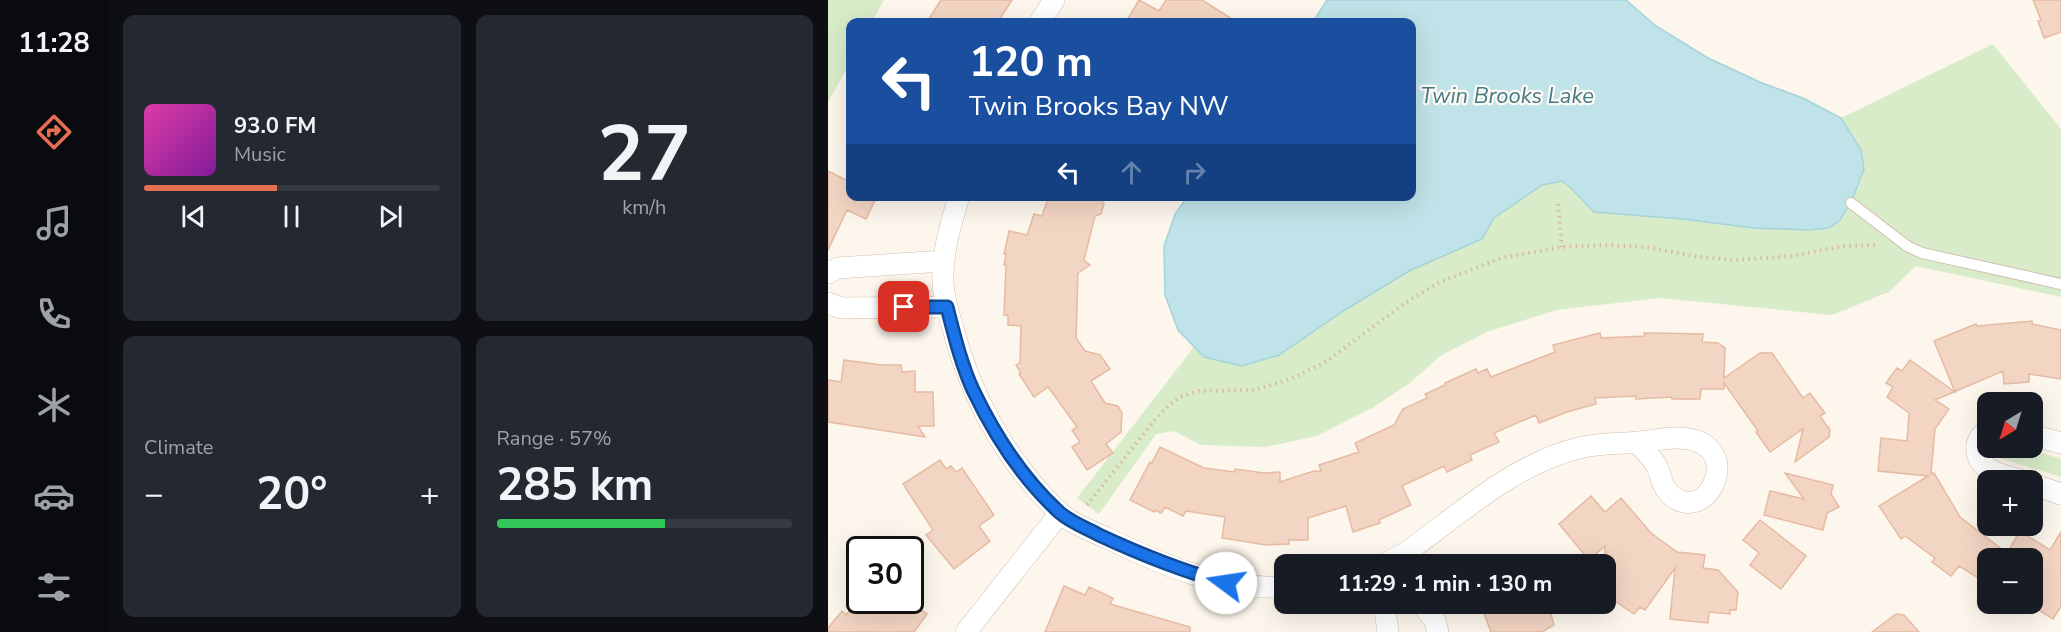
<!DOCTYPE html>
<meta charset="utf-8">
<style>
:root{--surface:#171b24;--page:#242831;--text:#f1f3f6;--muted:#9ea1a6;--line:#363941;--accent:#e76f51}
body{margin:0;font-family:"Nunito Sans",sans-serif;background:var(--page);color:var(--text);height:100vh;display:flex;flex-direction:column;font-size:22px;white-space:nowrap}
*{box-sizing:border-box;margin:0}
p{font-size:20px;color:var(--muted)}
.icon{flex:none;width:33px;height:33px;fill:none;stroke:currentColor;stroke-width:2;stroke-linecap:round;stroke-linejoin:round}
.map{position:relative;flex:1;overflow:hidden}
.panel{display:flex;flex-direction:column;gap:15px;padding:15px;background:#0d0f14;width:720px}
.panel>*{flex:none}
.banner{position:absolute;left:18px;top:18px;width:570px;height:183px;border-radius:12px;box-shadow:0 6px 24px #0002;background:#1a4fa0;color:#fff;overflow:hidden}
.needle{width:39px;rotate:218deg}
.controls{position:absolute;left:1149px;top:392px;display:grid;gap:12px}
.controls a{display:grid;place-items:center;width:66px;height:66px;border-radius:12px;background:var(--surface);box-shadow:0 6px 24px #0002;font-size:30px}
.speed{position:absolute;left:18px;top:536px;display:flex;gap:12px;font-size:30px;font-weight:700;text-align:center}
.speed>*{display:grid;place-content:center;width:78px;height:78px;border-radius:50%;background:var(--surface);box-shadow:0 6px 24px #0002;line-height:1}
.speed .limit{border:3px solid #111;border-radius:9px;background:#fff;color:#111}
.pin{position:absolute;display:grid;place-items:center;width:51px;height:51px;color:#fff;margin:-26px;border-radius:12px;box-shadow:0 3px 9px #0006}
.me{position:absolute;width:66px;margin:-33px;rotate:284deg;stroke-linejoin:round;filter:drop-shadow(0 0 4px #0008)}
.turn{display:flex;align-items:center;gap:21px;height:126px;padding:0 24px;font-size:27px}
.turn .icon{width:78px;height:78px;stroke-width:2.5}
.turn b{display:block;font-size:42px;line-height:51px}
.lanes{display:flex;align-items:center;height:57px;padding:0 24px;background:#0003;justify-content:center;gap:30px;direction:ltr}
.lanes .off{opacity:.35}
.big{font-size:45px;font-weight:700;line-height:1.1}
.panel .widget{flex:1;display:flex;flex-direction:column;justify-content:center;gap:9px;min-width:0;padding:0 21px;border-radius:12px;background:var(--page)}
.panel .dial{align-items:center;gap:0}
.dial b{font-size:78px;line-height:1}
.song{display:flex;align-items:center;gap:18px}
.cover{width:72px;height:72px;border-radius:9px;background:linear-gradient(135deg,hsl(320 70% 55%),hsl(290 70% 35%))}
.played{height:6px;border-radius:3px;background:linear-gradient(90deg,var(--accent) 45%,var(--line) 45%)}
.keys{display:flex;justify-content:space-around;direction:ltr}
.heat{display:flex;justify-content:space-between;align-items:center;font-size:33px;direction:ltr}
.charge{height:9px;border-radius:4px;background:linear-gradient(90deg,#34c759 57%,var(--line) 0)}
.panel .tiles{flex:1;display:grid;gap:15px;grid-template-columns:repeat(2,1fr)}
.trip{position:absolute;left:446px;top:554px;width:342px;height:60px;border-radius:12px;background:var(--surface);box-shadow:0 6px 24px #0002;font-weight:700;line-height:60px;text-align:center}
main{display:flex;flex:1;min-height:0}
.menu{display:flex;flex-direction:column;width:108px;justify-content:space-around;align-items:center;background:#090b0e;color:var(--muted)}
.menu .icon{width:42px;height:42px}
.menu .on{color:var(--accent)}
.menu b{font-size:27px;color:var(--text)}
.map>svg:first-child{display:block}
.green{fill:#d8ecc9}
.water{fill:#bfe3e8;stroke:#a5d3da;stroke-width:1.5}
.building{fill:#f3d5c3;stroke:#e6bba3;stroke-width:1.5}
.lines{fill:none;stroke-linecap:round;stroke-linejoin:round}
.lane-casing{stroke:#d1beb0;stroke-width:12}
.street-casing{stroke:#d1beb0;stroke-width:22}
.path{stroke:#d9b8a5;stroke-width:4;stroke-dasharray:1.5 4.5;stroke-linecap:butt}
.lane{stroke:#fff;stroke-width:10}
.street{stroke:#fff;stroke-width:21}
.route-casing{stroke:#114b97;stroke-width:15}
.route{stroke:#1a73e8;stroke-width:10}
.labels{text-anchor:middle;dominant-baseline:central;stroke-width:4.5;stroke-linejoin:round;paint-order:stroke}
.water-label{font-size:22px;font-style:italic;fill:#437c86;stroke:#fffaf3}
</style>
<main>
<nav class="menu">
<b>11:28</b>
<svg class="icon on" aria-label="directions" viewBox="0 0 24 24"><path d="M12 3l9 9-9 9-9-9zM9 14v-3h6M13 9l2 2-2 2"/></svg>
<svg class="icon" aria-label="music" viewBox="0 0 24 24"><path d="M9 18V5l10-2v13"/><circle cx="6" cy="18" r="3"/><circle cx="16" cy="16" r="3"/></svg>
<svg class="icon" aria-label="phone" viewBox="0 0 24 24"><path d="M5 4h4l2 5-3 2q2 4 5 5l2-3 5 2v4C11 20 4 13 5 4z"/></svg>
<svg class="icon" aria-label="climate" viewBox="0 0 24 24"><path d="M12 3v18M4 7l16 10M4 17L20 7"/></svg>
<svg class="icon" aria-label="car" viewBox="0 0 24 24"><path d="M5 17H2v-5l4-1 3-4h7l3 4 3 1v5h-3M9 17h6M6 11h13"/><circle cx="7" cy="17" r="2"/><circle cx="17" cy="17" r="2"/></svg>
<svg class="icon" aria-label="filters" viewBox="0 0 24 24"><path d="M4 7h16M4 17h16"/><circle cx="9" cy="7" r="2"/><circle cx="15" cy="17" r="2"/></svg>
</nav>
<section class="panel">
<div class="tiles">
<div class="widget">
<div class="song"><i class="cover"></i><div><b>93.0 FM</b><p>Music</p></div></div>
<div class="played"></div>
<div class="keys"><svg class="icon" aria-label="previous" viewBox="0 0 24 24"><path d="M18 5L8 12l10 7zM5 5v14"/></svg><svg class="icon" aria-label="pause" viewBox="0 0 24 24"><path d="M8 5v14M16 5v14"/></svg><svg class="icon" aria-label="next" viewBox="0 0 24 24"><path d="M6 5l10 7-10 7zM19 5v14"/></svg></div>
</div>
<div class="widget dial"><b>27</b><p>km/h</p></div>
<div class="widget"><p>Climate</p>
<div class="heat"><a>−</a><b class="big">20°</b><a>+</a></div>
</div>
<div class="widget"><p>Range · 57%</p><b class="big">285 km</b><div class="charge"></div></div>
</div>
</section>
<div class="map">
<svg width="1233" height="632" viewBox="0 0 1233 632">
<rect width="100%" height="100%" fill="#fdf6ec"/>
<path class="green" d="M0,0H56L44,22H22V63L0,102Z
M1165,44L1233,129V297L1088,266L1061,292L1004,315L832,298L728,310L659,332L612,356L582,383L544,408L489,436L437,447L373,445L346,431L328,434L271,514L249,498L366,347L376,357L517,310L581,271L654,239L666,218L714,185L733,181L743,188L767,212C796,215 825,216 854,219C903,224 951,232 1001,228L1033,150L1013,118Z
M1163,447H1193L1233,459V477L1168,457L1164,454Z"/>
<path class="water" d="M499,0H798L828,26L880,58L934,83L975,98L1013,118L1033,150L1036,169L1024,200L1012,220L1001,228L981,230L926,228L854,219L766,212L743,188L734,181L714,185L666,218L654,239L581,271L517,310L451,355L414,366L376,357L350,330L337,295L336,246L347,214L359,197L584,196V22H485Z"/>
<path class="building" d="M113,0H184L170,22H99Z
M311,0L331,11L338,0H374L409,22H298Z
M1205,0H1233V32L1216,38L1210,21L1213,20Z
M0,171L22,182V196H49L38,219L19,210L0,250Z
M221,196H271L276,204L273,214L267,216L256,260L262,265L250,273L248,338L257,351L272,355L282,369L263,381L277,403L290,406L294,413L293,432L278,444L285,453L259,470L244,447L252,442L244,430L249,427L224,392L220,387L206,397L191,374L193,373L188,365L192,363L193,326L180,325V315H176L178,265H176L178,254H176L181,231L199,235L206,214L214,216Z
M1204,321V324L1233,330V379L1201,374V382L1176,384L1175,371L1107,400L1121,409L1107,429L1103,474L1106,473L1132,517L1179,553L1192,531L1222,550L1233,532V606L1225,619L1204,606V558H1160V584L1131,566L1123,576L1104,562L1107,558L1077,536L1073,539L1051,506L1100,476L1050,471L1053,438L1079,441L1081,413L1059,397L1065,387L1058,383L1069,368L1074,371L1082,360L1127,392L1106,341L1148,324L1149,326Z
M772,333L773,338L817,336L816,333H825L875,334L874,342L890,343L897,348L896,378L932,353H944L975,398L982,393L997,413L992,416L1002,430L1001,437L967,462L975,429L942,452L928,432L930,431L896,383V389H873L872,399H844V397L808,399V396L767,398L768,404L739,412L711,423L708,415L666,433L671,442L642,455L644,460L619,472L616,466L574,486L583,505L551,520L552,523L525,532L518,506L480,518V540H461V544L438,545L394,538L397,517L358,511L355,516L337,507L333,513L327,510L326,512L302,500L316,473L322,462L324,463L332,447L376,468L407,472V469L436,473L452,472V482L486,471H493L491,465L531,452L527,443L566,425L575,409L599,398L597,394L617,385V383L648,369L650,373L659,369L663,377L727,352L725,345Z
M16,360L54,365H73L74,372L87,371V392H105L106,426H90L97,437L0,422V380L13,382Z
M112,460L118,469L123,466L128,472L134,468L166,515L151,526L162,541L126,569L98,535L105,530L75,484Z
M957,473L1005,485L1003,494L1011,507L999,513L995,530L936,515L942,491L976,499Z
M763,496L777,512L793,498L823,533L849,552L877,555L875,568L890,570L910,592L908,610H902V614L881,612L880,623L842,619L847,568L817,610L812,607L806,614L777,594V546L761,560L731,524Z
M932,520L978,556L953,589L922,565L931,553L915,540Z
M236,586L257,595L261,587L285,598L282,604L362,627V632H217Z
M36,600H80L99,614L86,632H0V628L14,611L18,615L26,605L30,608Z
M652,603H720L726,625L714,632H663Z
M1068,614L1076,615L1091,632H1044Z"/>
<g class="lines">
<g class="lane-casing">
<path id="lane" d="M1023,203L1079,246L1094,253L1233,284"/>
</g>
<g class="street-casing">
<path id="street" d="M212,22L226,0
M131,196C123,224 114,252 115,281C115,296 120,311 124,325C142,395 178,462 231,512C244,524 263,531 279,538C334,565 393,590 456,587
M0,273L10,268L115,261
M0,303L13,308L119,307
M1160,430C1153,435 1148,442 1149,451C1151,471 1176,475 1191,480
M1204,435L1233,443
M1204,484L1233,494
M556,564L576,554C631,515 685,464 751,448C771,443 791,444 811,442C823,441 835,438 847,438C924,437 879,534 840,492C833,485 833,472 827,463C822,456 815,449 809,442
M556,603L560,632
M593,603L607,621L610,632
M138,632L232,513"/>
</g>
<path class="path" d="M730,204L734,247
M259,505L326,421L341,405L352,397L371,391L426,390L463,379L499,361L577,303L610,283L673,258L734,247L776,245L819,247L866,256L907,260L965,256L1015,246L1050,245"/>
<use href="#lane" class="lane"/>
<use href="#street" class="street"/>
</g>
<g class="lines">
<g class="route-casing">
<path id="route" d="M76,307H119C126,334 133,364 145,390C166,434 195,479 231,512C242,522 258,528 271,535C312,554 354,571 398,583"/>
</g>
<use href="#route" class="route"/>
</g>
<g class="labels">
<g class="water-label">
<text x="679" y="96">Twin Brooks Lake</text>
</g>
</g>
</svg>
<div class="controls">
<a><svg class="needle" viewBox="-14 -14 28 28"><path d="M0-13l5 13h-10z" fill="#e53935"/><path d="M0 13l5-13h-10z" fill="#9ea1a6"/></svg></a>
<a>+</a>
<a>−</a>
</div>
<div class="speed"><div class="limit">30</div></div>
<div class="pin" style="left:76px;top:307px;background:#d93025"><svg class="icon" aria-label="arrive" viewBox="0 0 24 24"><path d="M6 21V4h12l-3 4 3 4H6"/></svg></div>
<svg class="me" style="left:398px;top:583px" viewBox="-20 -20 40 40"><circle r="19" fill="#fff"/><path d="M0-13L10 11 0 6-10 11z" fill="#1a73e8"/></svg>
<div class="trip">11:29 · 1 min · 130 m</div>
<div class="banner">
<div class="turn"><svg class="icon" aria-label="left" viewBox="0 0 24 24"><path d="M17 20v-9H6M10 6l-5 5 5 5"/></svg><div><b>120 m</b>Twin Brooks Bay NW</div></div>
<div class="lanes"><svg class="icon" aria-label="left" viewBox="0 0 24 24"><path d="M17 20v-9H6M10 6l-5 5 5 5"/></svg><svg class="icon off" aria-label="ahead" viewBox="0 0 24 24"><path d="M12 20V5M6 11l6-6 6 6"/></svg><svg class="icon off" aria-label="right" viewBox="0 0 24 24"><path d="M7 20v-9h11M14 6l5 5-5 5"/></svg></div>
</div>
</div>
</main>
